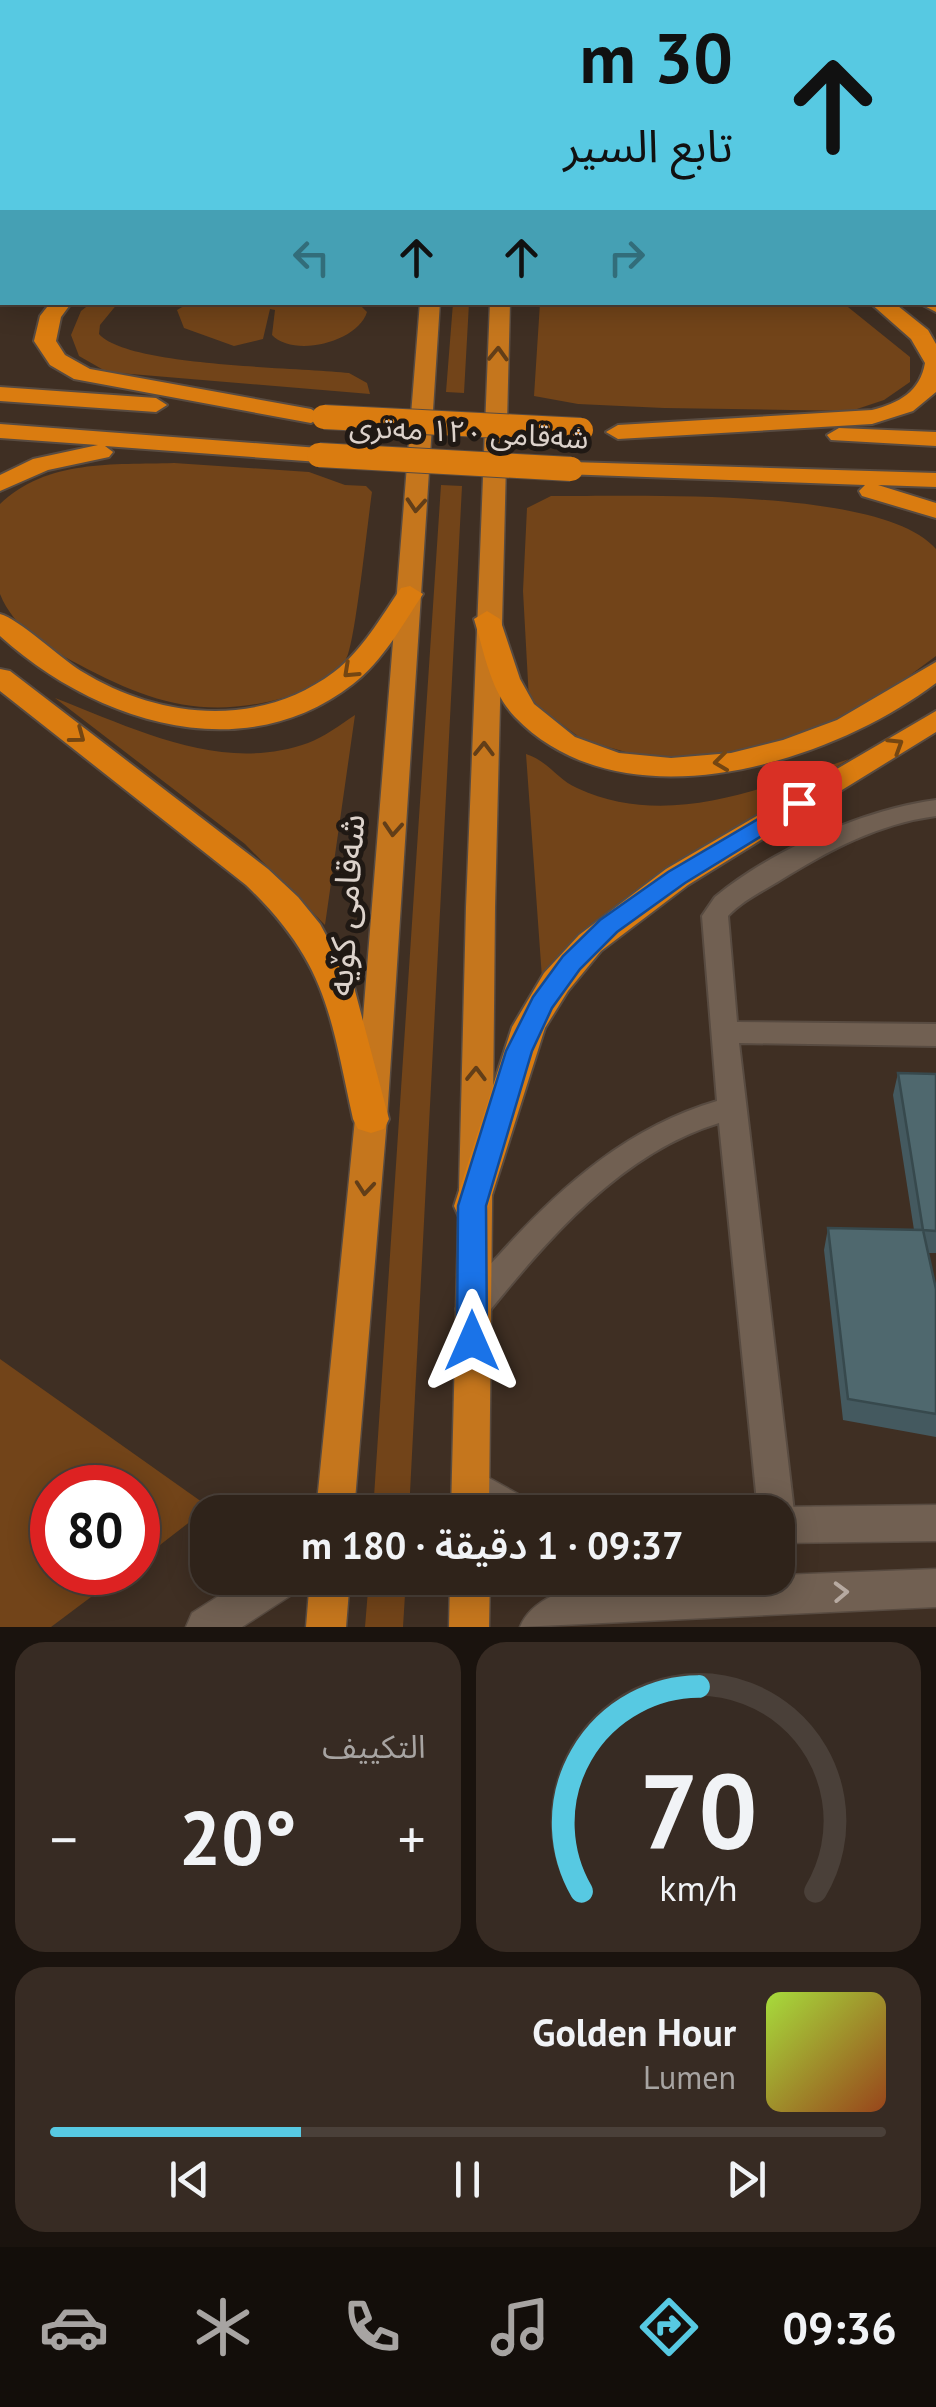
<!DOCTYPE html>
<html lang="ar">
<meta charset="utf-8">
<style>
:root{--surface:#2f231a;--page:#372b23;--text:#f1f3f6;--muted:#a7a4a2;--line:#4a4039;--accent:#57c9e2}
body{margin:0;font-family:"PT Sans","Noto Sans Arabic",sans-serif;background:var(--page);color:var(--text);direction:rtl;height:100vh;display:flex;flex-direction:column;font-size:38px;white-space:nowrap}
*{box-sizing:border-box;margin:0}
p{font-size:32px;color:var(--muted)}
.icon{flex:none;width:55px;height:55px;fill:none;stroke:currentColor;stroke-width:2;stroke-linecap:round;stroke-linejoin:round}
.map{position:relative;height:1627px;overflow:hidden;direction:ltr}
.panel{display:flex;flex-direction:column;gap:15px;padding:15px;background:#1a130e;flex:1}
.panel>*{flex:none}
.top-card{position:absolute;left:0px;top:0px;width:938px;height:305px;box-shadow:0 5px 25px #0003,0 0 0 2px var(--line);direction:rtl;background:#57c9e2;color:#111;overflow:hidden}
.speed{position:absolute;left:30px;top:1465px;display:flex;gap:20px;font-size:50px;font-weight:700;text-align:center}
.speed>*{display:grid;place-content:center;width:130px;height:130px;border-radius:50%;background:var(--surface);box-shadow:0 5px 25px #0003,0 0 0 2px var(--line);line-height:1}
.speed .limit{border:15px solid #d22;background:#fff;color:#111}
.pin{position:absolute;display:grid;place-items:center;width:85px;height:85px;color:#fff;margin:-42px;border-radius:20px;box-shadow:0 5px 15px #0006}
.me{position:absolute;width:110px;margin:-55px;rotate:0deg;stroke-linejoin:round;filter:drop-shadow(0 0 8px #0008)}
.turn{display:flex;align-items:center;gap:35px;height:210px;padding:0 40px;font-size:45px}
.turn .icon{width:130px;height:130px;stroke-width:2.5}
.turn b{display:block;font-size:70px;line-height:85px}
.lanes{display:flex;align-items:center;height:95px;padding:0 40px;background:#0003;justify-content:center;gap:50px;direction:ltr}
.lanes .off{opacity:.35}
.big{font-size:75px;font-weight:600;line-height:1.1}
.panel .widget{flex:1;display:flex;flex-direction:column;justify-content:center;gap:15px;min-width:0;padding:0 35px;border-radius:30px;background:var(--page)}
.panel .dial{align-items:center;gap:0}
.dial svg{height:260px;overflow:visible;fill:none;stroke:var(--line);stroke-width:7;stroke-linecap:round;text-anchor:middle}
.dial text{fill:var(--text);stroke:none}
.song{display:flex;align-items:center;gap:30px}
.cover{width:120px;height:120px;border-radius:15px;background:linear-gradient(135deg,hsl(80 70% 55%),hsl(20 70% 35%))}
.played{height:10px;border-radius:5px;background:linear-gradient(90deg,var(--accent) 30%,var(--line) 30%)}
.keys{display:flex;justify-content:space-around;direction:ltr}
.heat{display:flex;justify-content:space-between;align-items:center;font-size:55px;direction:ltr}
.panel .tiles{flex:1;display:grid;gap:15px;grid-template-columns:1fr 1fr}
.widget:last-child{grid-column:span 2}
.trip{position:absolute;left:190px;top:1495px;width:605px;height:100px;border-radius:30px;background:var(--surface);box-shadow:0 5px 25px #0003,0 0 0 2px var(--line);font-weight:600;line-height:100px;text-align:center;direction:rtl}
.tabs{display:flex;height:160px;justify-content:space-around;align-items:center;background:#130e0a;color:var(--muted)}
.tabs .icon{width:70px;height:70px}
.tabs .selected{color:var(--accent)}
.tabs b{font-size:45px;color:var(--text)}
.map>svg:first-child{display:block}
.green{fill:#724419}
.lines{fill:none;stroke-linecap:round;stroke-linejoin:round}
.service-casing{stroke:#584b41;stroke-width:4}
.minor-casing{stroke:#584b41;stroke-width:4}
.tertiary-casing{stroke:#584b41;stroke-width:3}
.trunk-casing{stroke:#584b41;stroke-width:3}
.motorway-casing{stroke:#584b41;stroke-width:4}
.service{fill:#716052;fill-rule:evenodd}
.minor{fill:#716052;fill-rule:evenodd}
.tertiary{fill:#716052;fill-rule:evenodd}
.trunk{fill:#c5761d;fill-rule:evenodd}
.motorway{fill:#da7c10;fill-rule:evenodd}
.motorway-bridge-casing{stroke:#584b41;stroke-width:26;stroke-linecap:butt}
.motorway-bridge{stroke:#da7c10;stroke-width:24}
.wall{fill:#44595f}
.building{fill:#4f686e;stroke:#37494d;stroke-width:2.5}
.oneway{stroke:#623e18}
.oneway2{stroke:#744612}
.oneway3{stroke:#b7aaa1}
.route{fill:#1a73e8;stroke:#114b97;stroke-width:2.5}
.labels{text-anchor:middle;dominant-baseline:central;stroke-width:10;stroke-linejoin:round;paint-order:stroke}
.far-street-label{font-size:30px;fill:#dcd2cb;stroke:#201914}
.street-label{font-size:35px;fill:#dcd2cb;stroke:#201914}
</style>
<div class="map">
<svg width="936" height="1627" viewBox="0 0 936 1627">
<rect width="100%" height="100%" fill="#3f2f23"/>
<path class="green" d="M91,303H118L100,325L99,334C128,367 298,367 349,373L367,383L370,394L107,372L79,356L71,335L81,311Z
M189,303L357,302L367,312C358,342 294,358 272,335L275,310L270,309L263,339L234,346L184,328L177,310Z
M453,303H469L464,393L446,392Z
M540,303H843L910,357V382L884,400L851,411L664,408L578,404L534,396Z
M174,463L309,472L345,485L366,486L372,492C368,518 355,646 346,659C329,682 310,691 283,698C203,720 149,702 78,664C47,648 14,629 0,594V504C47,459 113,465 174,463Z
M441,485L462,486L409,1512H373Z
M551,496C635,497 882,486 936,549V656L852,718L712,763L647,758L583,740L529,700L523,591L527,508Z
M55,698C136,729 221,774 308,743C324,737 340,725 355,715L325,925L245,844Z
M526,754C548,761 558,780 577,788C668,830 762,788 849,759L598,919L542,978Z
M0,1359L209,1507L138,1562V1488H52V1572L123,1573L51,1627H0Z
M369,1578H406L403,1627H365Z"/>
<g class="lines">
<g class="service-casing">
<path id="service" d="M14,0H21L19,2H13Z
M141,0H147L146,2H140Z
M375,0H413L417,2H388Z
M2,13V18L0,19V14Z
M0,249H2V254L0,255Z"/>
</g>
<g class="minor-casing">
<path id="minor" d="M579,0H593V2H580Z
M699,0H713V2H700Z
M935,29H936V37H935Z
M935,61H936V70H935Z
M935,119H936V127H935Z
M935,180L936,181V191L935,190Z
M936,208V219H935V208Z
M935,263H936V273H935Z
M936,800V816C877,824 829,850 779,881C761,892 742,901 728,916L737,1022L936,1024V1046L739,1043L794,1512L788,1524L778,1528V1512H758L719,1123C620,1153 546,1241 483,1319L472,1323L461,1319L456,1309C466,1289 484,1271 499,1255C560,1187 628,1127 717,1101L702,916L715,897C770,851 865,809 936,800Z"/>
</g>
<g class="tertiary-casing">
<path id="tertiary" d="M471,1468L527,1499L532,1512C501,1512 466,1519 452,1486L457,1473Z
M936,1505V1541L778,1543V1512H764L778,1507Z
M936,1569V1607L520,1627C531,1599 569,1587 597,1582Z
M247,1578H302L296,1592L242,1627H186L192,1613Z"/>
</g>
<g class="trunk-casing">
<path id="trunk" d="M451,0H465V2H451Z
M500,0H514V2H500Z
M420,302H440L387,1119L354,1512H316L355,1119Z
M490,302H510L495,907L489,1512H451L466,907Z
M310,1578H350L346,1627H306Z
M450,1578H490L489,1627H449Z"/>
</g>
<g class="motorway-casing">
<path id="motorway" d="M0,292L2,302H9L0,305Z
M936,298V312L917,302H935Z
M51,302H72L61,317L56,341L65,355L90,369L311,409L322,416L311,423L74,379L50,365L34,341L40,316Z
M869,302H893L928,330L936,344V392L913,411L872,424L618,439L606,432L618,425L872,410C899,403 920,392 925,363L911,339Z
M0,387L156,398L167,405L156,412L0,401Z
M0,424L319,448L331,455L319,462L105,446L113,452L109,457L48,470L0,491V475L33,459L98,445L0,438Z
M839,428L936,432V446L831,440L827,435Z
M571,462L936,473V487L878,485L936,503V518L862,496L859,491L865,485L563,474L559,469L563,464Z
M410,586L423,594C403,624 383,661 353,684C243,770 95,722 0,636V614C19,619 60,658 81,671C159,719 258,729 334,672C362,651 381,617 401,588Z
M487,611L500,619L520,679L534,704L575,737L619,753L671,758L731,753L783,740L837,720L936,662V683C829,764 622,828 515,717C490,691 484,651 474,619Z
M0,669L10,671L268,869L298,897L320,924L354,987L389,1119L384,1129L371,1133L358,1129L353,1119C330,1014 327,963 246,885L0,691Z
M936,711V732L688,885L601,951L568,991L545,1028L485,1217L472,1221L459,1217L454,1206L512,1027L544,973L579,935L666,869Z"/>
</g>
<use href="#service" class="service"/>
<use href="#minor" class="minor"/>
<use href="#tertiary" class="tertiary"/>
<use href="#trunk" class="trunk"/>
<use href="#motorway" class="motorway"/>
<g class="motorway-bridge-casing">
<path id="motorway-bridge" d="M324,417L581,430
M319,455L571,469"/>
</g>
<use href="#motorway-bridge" class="motorway-bridge"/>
</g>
<path class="wall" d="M898,1073L936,1074V1253H928L936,1289V1437L843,1420L824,1250L828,1228L914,1230L893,1095Z"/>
<path class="building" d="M150,0H282L281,2H149Z
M602,0H646V2H603Z
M898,1073L936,1074V1231L923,1230Z
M828,1228L923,1230L936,1289V1414L848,1399Z"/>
<defs><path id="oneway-chevron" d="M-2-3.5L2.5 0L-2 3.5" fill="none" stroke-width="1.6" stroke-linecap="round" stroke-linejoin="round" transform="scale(2.5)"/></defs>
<g class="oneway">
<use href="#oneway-chevron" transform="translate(498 354) rotate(-88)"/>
<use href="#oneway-chevron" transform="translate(416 505) rotate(94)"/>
<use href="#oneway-chevron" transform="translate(484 749) rotate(-89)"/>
<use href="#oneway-chevron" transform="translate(393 829) rotate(94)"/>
<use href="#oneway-chevron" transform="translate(476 1074) rotate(-89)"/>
<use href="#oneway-chevron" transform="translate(365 1188) rotate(95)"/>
</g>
<g class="oneway2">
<use href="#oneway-chevron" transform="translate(350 671) rotate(137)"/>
<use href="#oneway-chevron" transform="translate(78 736) rotate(37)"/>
<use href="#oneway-chevron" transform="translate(896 745) rotate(-32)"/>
<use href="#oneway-chevron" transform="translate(721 762) rotate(173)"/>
</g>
<use class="oneway3" href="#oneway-chevron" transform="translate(841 1592) rotate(-2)"/>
<path class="route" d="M799,795L810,803L807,808L685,883L617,932L580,969L552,1008L532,1051L486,1206L487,1341L482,1350L472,1354L461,1350L457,1341L458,1206L506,1051L533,997L563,956L600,920L668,872Z"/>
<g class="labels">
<g class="far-street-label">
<text transform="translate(469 431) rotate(3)">شەقامی ١٢٠ مەتری</text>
</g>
<g class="street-label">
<text transform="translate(345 905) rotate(-86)">شەقامی کۆیە</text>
</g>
</g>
</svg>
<div class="speed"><div class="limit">80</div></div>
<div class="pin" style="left:799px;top:803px;background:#d93025"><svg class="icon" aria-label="arrive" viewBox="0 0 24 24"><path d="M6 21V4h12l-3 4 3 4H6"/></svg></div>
<svg class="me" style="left:472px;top:1341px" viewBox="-20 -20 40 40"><path d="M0-17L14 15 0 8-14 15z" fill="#1a73e8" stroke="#fff" stroke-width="4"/></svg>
<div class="trip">09:37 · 1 دقيقة · 180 m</div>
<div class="top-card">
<div class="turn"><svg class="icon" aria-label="ahead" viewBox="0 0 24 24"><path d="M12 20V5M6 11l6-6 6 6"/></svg><div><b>30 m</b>تابع السير</div></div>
<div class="lanes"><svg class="icon off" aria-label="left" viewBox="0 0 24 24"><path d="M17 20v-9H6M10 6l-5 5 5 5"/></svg><svg class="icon" aria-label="ahead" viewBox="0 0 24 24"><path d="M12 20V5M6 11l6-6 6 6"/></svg><svg class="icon" aria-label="ahead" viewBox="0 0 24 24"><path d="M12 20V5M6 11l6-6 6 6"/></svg><svg class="icon off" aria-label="right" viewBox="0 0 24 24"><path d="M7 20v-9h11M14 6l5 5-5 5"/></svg></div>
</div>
</div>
<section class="panel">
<div class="tiles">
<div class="widget dial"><svg viewBox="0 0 100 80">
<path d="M14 69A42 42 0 1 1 86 69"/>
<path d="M14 69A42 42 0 0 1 50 6" stroke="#57c9e2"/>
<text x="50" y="56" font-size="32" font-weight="700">70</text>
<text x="50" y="72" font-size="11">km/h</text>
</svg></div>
<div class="widget"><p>التكييف</p>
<div class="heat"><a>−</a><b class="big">20°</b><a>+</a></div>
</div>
<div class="widget">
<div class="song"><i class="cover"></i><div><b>Golden Hour</b><p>Lumen</p></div></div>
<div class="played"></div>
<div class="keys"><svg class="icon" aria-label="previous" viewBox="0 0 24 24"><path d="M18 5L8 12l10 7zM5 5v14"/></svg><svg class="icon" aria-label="pause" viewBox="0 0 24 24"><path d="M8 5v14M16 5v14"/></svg><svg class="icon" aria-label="next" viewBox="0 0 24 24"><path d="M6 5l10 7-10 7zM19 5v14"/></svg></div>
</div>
</div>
</section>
<nav class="tabs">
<b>09:36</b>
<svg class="icon selected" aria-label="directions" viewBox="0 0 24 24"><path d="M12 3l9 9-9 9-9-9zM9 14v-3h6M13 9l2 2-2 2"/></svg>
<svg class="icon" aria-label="music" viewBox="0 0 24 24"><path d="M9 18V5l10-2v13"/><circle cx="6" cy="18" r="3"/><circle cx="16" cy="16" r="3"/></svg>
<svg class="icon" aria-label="phone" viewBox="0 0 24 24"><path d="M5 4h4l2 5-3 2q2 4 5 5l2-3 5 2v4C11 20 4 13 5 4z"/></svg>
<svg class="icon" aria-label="climate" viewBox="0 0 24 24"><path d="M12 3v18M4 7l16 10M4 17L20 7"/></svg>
<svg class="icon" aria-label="car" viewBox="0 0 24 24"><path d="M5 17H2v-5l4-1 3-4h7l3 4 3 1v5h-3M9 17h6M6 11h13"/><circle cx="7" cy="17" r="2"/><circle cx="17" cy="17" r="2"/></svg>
</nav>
